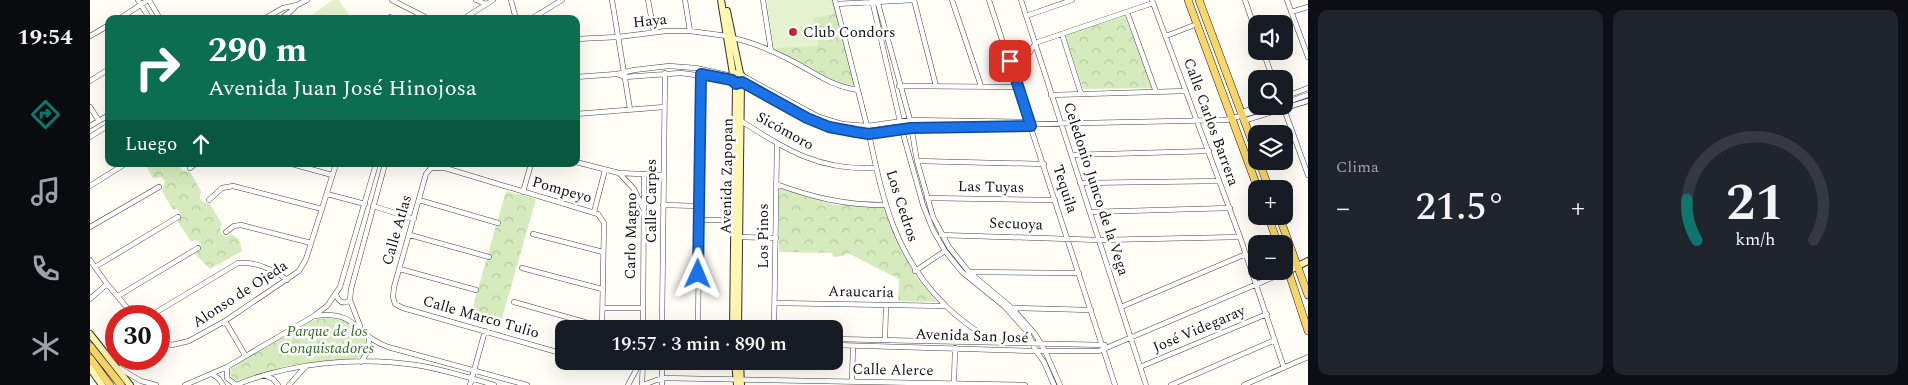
<!DOCTYPE html>
<html lang="es">
<meta charset="utf-8">
<style>
:root{--surface:#171b24;--page:#20242c;--text:#f1f3f6;--muted:#9ea1a6;--line:#363941;--accent:#0f766e}
body{margin:0;font-family:Spectral,serif;background:var(--page);color:var(--text);height:100vh;display:flex;flex-direction:column;font-size:19px;white-space:nowrap}
*{box-sizing:border-box;margin:0}
p{font-size:16px;color:var(--muted)}
.icon{flex:none;width:28px;height:28px;fill:none;stroke:currentColor;stroke-width:2;stroke-linecap:round;stroke-linejoin:round}
.map{position:relative;flex:1;overflow:hidden}
.drawer{display:flex;flex-direction:column;gap:10px;padding:10px;background:#0d0f14;width:600px}
.drawer>*{flex:none}
.guide{position:absolute;left:15px;top:15px;width:475px;height:152px;border-radius:10px;box-shadow:0 5px 20px #0002;background:#0b6e4f;color:#fff;overflow:hidden}
.buttons{position:absolute;left:1158px;top:15px;display:grid;gap:10px}
.buttons a{display:grid;place-items:center;width:45px;height:45px;border-radius:10px;background:var(--surface);box-shadow:0 5px 20px #0002;font-size:25px}
.speed{position:absolute;left:15px;top:305px;display:flex;gap:10px;font-size:25px;font-weight:700;text-align:center}
.speed>*{display:grid;place-content:center;width:65px;height:65px;border-radius:50%;background:var(--surface);box-shadow:0 5px 20px #0002;line-height:1}
.speed .limit{border:8px solid #d22;background:#fff;color:#111}
.pin{position:absolute;display:grid;place-items:center;width:42px;height:42px;color:#fff;margin:-21px;border-radius:10px;box-shadow:0 2px 8px #0006}
.me{position:absolute;width:55px;margin:-28px;rotate:1deg;stroke-linejoin:round;filter:drop-shadow(0 0 4px #0008)}
.turn{display:flex;align-items:center;gap:18px;height:105px;padding:0 20px;font-size:22px}
.turn .icon{width:65px;height:65px;stroke-width:2.5}
.turn b{display:block;font-size:35px;line-height:42px}
.then{display:flex;align-items:center;height:48px;padding:0 20px;background:#0003;gap:10px;font-size:19px}
.big{font-size:38px;font-weight:600;line-height:1.1}
.drawer .tile{flex:1;display:flex;flex-direction:column;justify-content:center;gap:8px;min-width:0;padding:0 18px;border-radius:10px;background:var(--page)}
.drawer .dial{align-items:center;gap:0}
.dial svg{height:130px;overflow:visible;fill:none;stroke:var(--line);stroke-width:7;stroke-linecap:round;text-anchor:middle}
.dial text{fill:var(--text);stroke:none}
.heat{display:flex;justify-content:space-between;align-items:center;font-size:28px;direction:ltr}
.drawer .tiles{flex:1;display:grid;gap:10px;grid-template-columns:repeat(2,1fr)}
.trip{position:absolute;left:465px;top:320px;width:288px;height:50px;border-radius:10px;background:var(--surface);box-shadow:0 5px 20px #0002;font-weight:600;line-height:50px;text-align:center}
main{display:flex;flex:1;min-height:0}
.dock{display:flex;flex-direction:column;width:90px;justify-content:space-around;align-items:center;background:#090b0e;color:var(--muted)}
.dock .icon{width:35px;height:35px}
.dock .on{color:var(--accent)}
.dock b{font-size:22px;color:var(--text)}
.map>svg:first-child{display:block}
.park{fill:url(#park-crowns)}
.pitch{fill:#e6f2cf}
.lines{fill:none;stroke-linecap:round;stroke-linejoin:round}
.street-casing{stroke:#444;stroke-width:5.5}
.secondary-casing{stroke:#333;stroke-width:8}
.primary-casing{stroke:#222;stroke-width:8}
.street{stroke:#fff;stroke-width:4.5}
.secondary{stroke:#fff6b0;stroke-width:6}
.primary{stroke:#f9d66b;stroke-width:7}
.route-casing{stroke:#114b97;stroke-width:12}
.route{stroke:#1a73e8;stroke-width:9}
.poi-dot{fill:#c4262e;stroke:#fff;stroke-width:2}
.labels{text-anchor:middle;dominant-baseline:central;stroke-width:5;stroke-linejoin:round;paint-order:stroke}
.street-label{font-size:15px;fill:#111;stroke:#fff}
.poi-label{font-size:15px;fill:#111;stroke:#fff;text-anchor:start}
.park-label{font-size:15px;font-style:italic;fill:#2f6b1f;stroke:#fff}
</style>
<main>
<nav class="dock">
<b>19:54</b>
<svg class="icon on" aria-label="directions" viewBox="0 0 24 24"><path d="M12 3l9 9-9 9-9-9zM9 14v-3h6M13 9l2 2-2 2"/></svg>
<svg class="icon" aria-label="music" viewBox="0 0 24 24"><path d="M9 18V5l10-2v13"/><circle cx="6" cy="18" r="3"/><circle cx="16" cy="16" r="3"/></svg>
<svg class="icon" aria-label="phone" viewBox="0 0 24 24"><path d="M5 4h4l2 5-3 2q2 4 5 5l2-3 5 2v4C11 20 4 13 5 4z"/></svg>
<svg class="icon" aria-label="climate" viewBox="0 0 24 24"><path d="M12 3v18M4 7l16 10M4 17L20 7"/></svg>
</nav>
<div class="map">
<svg width="1218" height="385" viewBox="0 0 1218 385">
<defs>
<pattern id="park-crowns" width="20" height="18" patternUnits="userSpaceOnUse" patternTransform="scale(1.25)"><rect width="20" height="18" fill="#d5ebbd"/><path d="M2 6a3 3 0 1 1 6 0M12 15a3 3 0 1 1 6 0" fill="none" stroke="#b6c8a1"/></pattern>
</defs>
<rect width="100%" height="100%" fill="#fffdf5"/>
<path class="park" d="M677,0H743L764,86L745,81L684,48Z
M1035,16L1062,88L993,89L975,35Z
M55,164H91L90,167L92,170L100,172L111,191L110,199L113,202L120,204L132,224L130,229L131,233L136,237L141,234L149,239L152,251L120,269L105,254L111,244L108,240L101,241L87,221L91,217L90,212L87,209L83,210L72,191L75,181L71,177L63,178Z
M689,188L745,205L795,207L804,234L824,274L847,302L808,301L809,279L758,253L752,256L744,257L741,253L689,252Z
M416,191L446,199L409,329L379,320Z
M236,318C257,319 286,330 273,356L264,359L200,365L147,381L142,378L140,373L141,368L223,320Z"/>
<path class="pitch" d="M243,0H249L262,19H216Z
M677,0H741L744,14L723,18L728,46L684,48Z"/>
<g class="lines">
<g class="street-casing">
<path id="street" d="M48,0L60,19
M59,0L70,19
M302,0L339,19
M386,0L396,4
M421,0L426,19
M522,0L540,109
M558,0L564,32
M595,0L600,31
M673,0L681,51
M745,0L777,126
M782,0L812,130L833,205L843,230L855,251L872,272L914,306L931,325L938,333L946,351L954,362L964,385
M787,0L820,120L827,161L843,217L859,247L879,272L922,308L945,334L955,351L970,385
M824,0L846,86
M862,0L891,86
M899,0L1025,385
M931,0L1056,385
M1062,0L1150,237L1194,368
M1155,0L1166,32
M1197,0L1218,57
M746,4L824,0
M1037,12L1066,92
M1201,12L1218,7
M936,16L982,0
M300,17L301,19
M29,19L58,0
M174,19L193,8L207,5L217,0
M190,19L200,12L206,6
M373,19L403,0
M441,19L472,0
M972,34L991,94
M0,36L19,25
M1076,36L1107,24
M642,38C664,42 685,52 704,62C727,74 741,86 768,90
M486,39L528,37L576,31H600L637,36
M1173,51L1183,79
M527,74L535,77L591,73L642,80
M653,76L729,117L752,124L777,126L820,120L939,122L947,124L1136,120L1184,106
M925,76L945,44L948,42L1063,3
M486,77L527,74L544,70L579,66L606,68L642,76
M0,81L19,69
M652,82L683,98L717,118L739,127L766,132L779,134L821,129L941,126
M809,86L928,87
M961,95L1096,91
M1194,97L1218,88
M1194,103L1218,95
M1193,106L1218,175
M0,107L9,121
M1150,113L1168,106
M486,114L574,107
M651,121C697,150 729,171 786,168
M1153,121L1218,101
M0,126L19,115
M779,134C793,201 805,256 855,305C868,319 885,329 900,341
M0,137L19,125
M982,155L1119,151
M827,161L954,164
M486,162L529,173L544,189L553,208
M202,164L242,175
M100,168L105,164
M529,173L573,175
M990,183L1129,181
M686,184C725,198 754,205 796,205
M0,186L35,164
M433,192L441,164
M237,194L275,204
M837,198L965,200
M119,200L132,188L143,186L232,209
M329,200L408,223
M573,205L609,206
M283,206L324,219
M504,212L515,170
M1000,212L1140,208
M609,220H644
M0,227L69,187
M136,232L144,226L151,225L221,243
M443,234L513,252
M320,235L399,257
M851,235L1009,240L1150,237
M649,237L686,238
M0,260L17,284L44,316
M5,267L88,217
M432,268L512,289
M310,269L386,290
M825,271L855,251
M879,272L989,273
M246,294C248,302 254,305 260,300
M28,296L108,248
M0,299L17,284
M424,302L512,327
M685,303L856,306
M1031,307L1156,254
M513,308H553
M922,308L1001,310
M225,315L237,306L250,287L286,164
M60,316L148,263C165,261 184,270 197,280
M135,321L155,355
M270,326L260,300L261,289L295,164
M553,329L554,174
M572,329L575,73
M608,329L611,75
M684,329L687,143
M744,339L1015,345
M795,340L796,305
M69,341L82,345L99,341L135,321L209,271L216,259L246,164
M744,345L946,351H1009L1198,271
M474,354L313,308L305,304L303,297L304,287L336,174L341,168H355L508,214L514,223L512,329
M572,361V385
M271,362L278,351L279,338
M137,367V378L146,385
M1050,367L1177,314
M29,368L51,381L66,385
M122,374L129,379L133,385
M174,375L183,379L188,385
M762,381L763,346
M864,383L865,348
M95,385L137,367L224,316C269,310 264,335 298,347L437,385
M146,385C199,363 268,356 326,365C352,369 378,377 404,385
M199,385L216,366
M380,385L395,331
M538,385L551,361
M552,385L553,361
M553,385L572,378L935,385
M1081,385L1185,340
M1154,385L1218,357"/>
</g>
<g class="secondary-casing">
<path id="secondary" d="M631,0L643,74
M637,11L650,73
M641 79a6 6 0 1 1 12 0a6 6 0 1 1-12 0Z
M1198,271L1218,261
M643,329L646,84
M648,329L651,83
M0,334L40,385
M645,361L647,385
M650,361L651,385
M0,368L12,385"/>
</g>
<g class="primary-casing">
<path id="primary" d="M1098,0L1168,189
M1109,0L1166,152
M1169,161L1179,189
M1178,216L1188,244
M1189,216L1218,295
M1194,258L1218,331
M0,346L31,385
M0,358L20,385"/>
</g>
<use href="#street" class="street"/>
<use href="#secondary" class="secondary"/>
<use href="#primary" class="primary"/>
</g>
<g class="lines">
<g class="route-casing">
<path id="route" d="M608,274L611,74L642,80L646,84L652,82L717,118L739,127L766,132L779,134L821,128L941,126L920,61"/>
</g>
<use href="#route" class="route"/>
</g>
<circle class="poi-dot" cx="703" cy="32" r="5"/>
<g class="labels">
<g class="street-label">
<text transform="translate(560 21) rotate(-6)">Haya</text>
<text transform="translate(1121 122) rotate(70)">Calle Carlos Barrera</text>
<text transform="translate(695 131) rotate(29)">Sicómoro</text>
<text transform="translate(637 176) rotate(-89)">Avenida Zapopan</text>
<text transform="translate(901 187) rotate(1)">Las Tuyas</text>
<text transform="translate(975 189) rotate(72)">Tequila</text>
<text transform="translate(1006 189) rotate(72)">Celedonio Junco de la Vega</text>
<text transform="translate(472 190) rotate(16)">Pompeyo</text>
<text transform="translate(561 201) rotate(-90)">Calle Carpes</text>
<text transform="translate(812 206) rotate(72)">Los Cedros</text>
<text transform="translate(926 224) rotate(2)">Secuoya</text>
<text transform="translate(307 230) rotate(-74)">Calle Atlas</text>
<text transform="translate(541 236) rotate(-89)">Carlo Magno</text>
<text transform="translate(673 236) rotate(-90)">Los Pinos</text>
<text transform="translate(771 292) rotate(1)">Araucaria</text>
<text transform="translate(150 294) rotate(-33)">Alonso de Ojeda</text>
<text transform="translate(391 317) rotate(16)">Calle Marco Tulio</text>
<text transform="translate(1109 329) rotate(-23)">José Videgaray</text>
<text transform="translate(882 336) rotate(2)">Avenida San José</text>
<text transform="translate(803 370) rotate(1)">Calle Alerce</text>
</g>
<g class="poi-label">
<text x="713" y="32">Club Condors</text>
</g>
<g class="park-label">
<text x="237" y="331">Parque de los<tspan x="237" dy="17">Conquistadores</tspan></text>
</g>
</g>
</svg>
<div class="buttons">
<a><svg class="icon" aria-label="sound" viewBox="0 0 24 24"><path d="M4 9h4l5-4v14l-5-4H4zM17 9q2 3 0 6"/></svg></a>
<a><svg class="icon" aria-label="search" viewBox="0 0 24 24"><circle cx="10" cy="10" r="6"/><path d="M15 15l6 6"/></svg></a>
<a><svg class="icon" aria-label="layers" viewBox="0 0 24 24"><path d="M12 4l9 5-9 5-9-5zM3 14l9 5 9-5"/></svg></a>
<a>+</a>
<a>−</a>
</div>
<div class="speed"><div class="limit">30</div></div>
<div class="pin" style="left:920px;top:61px;background:#d93025"><svg class="icon" aria-label="arrive" viewBox="0 0 24 24"><path d="M6 21V4h12l-3 4 3 4H6"/></svg></div>
<svg class="me" style="left:608px;top:274px" viewBox="-20 -20 40 40"><path d="M0-17L14 15 0 8-14 15z" fill="#1a73e8" stroke="#fff" stroke-width="4"/></svg>
<div class="trip">19:57 · 3 min · 890 m</div>
<div class="guide">
<div class="turn"><svg class="icon" aria-label="right" viewBox="0 0 24 24"><path d="M7 20v-9h11M14 6l5 5-5 5"/></svg><div><b>290 m</b>Avenida Juan José Hinojosa</div></div>
<div class="then">Luego<svg class="icon" aria-label="ahead" viewBox="0 0 24 24"><path d="M12 20V5M6 11l6-6 6 6"/></svg></div>
</div>
</div>
<section class="drawer">
<div class="tiles">
<div class="tile"><p>Clima</p>
<div class="heat"><a>−</a><b class="big">21.5°</b><a>+</a></div>
</div>
<div class="tile dial"><svg viewBox="0 0 100 80">
<path d="M14 69A42 42 0 1 1 86 69"/>
<path d="M14 69A42 42 0 0 1 8 44" stroke="#0f766e"/>
<text x="50" y="56" font-size="32" font-weight="700">21</text>
<text x="50" y="72" font-size="11">km/h</text>
</svg></div>
</div>
</section>
</main>
